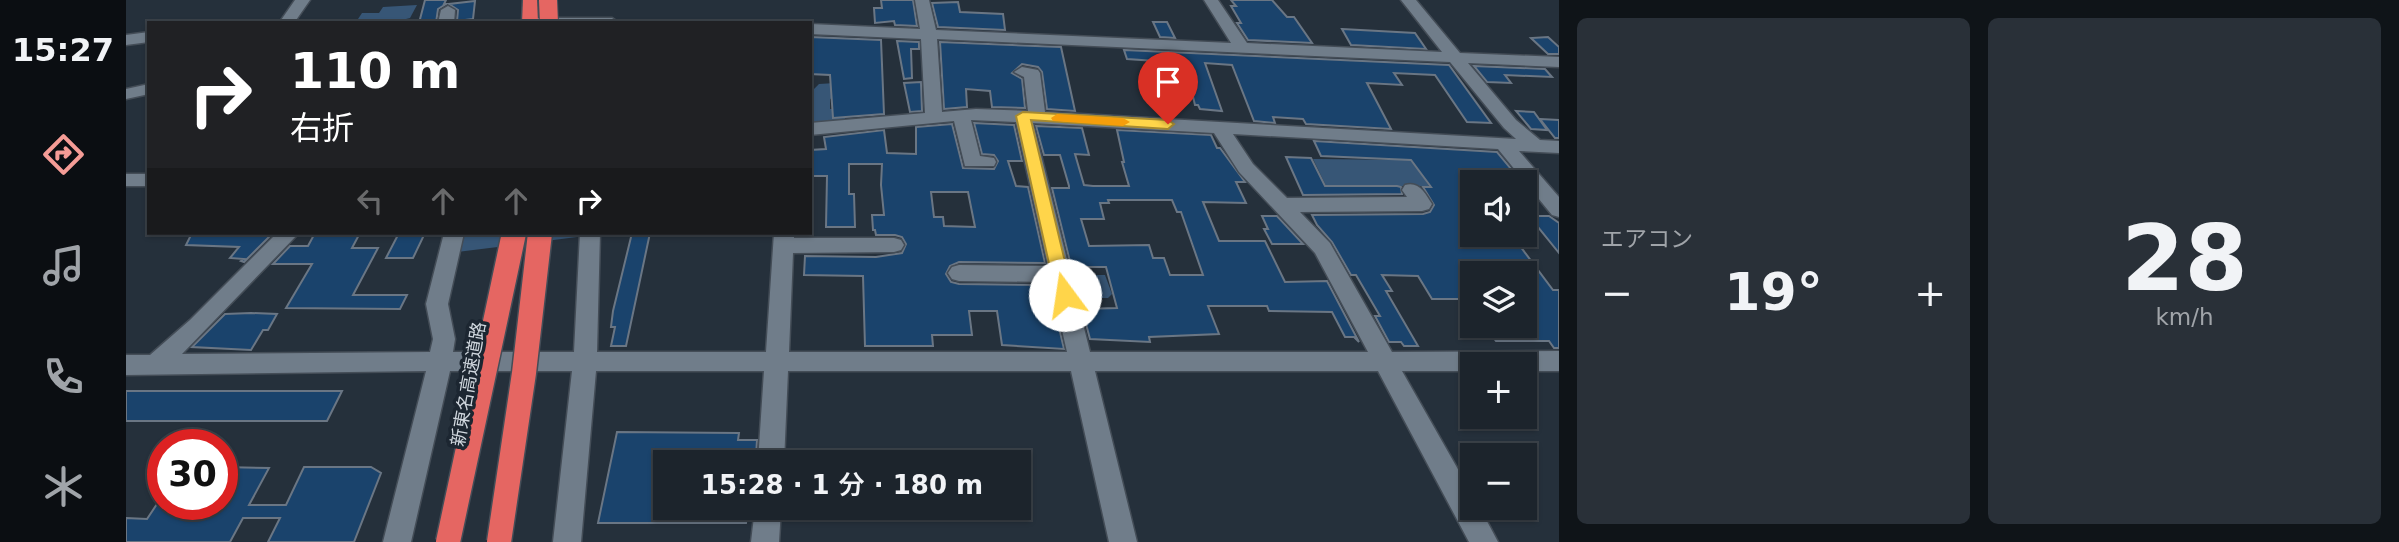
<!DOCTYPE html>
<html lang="ja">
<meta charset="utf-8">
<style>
:root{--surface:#1c242c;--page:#293038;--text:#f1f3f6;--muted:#a0a4a9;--line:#3a4148;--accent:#f59c96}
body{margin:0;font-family:"DejaVu Sans","Noto Sans JP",sans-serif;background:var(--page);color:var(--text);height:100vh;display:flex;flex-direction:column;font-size:26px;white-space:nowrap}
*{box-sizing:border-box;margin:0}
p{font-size:23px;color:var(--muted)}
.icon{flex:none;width:38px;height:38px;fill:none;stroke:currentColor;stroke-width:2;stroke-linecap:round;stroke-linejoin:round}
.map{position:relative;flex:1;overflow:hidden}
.panel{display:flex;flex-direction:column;gap:18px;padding:18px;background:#0f1418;width:840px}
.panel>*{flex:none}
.hud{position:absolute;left:21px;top:21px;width:665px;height:214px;border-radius:0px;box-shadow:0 2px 5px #0004,0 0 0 2px var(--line);background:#202124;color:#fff;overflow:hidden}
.controls{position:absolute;left:1334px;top:170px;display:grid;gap:14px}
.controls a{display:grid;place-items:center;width:77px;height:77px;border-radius:0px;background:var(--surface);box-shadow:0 2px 5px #0004,0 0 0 2px var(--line);font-size:35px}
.speed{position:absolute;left:21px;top:429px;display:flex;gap:14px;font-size:35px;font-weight:700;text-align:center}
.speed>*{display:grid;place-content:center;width:91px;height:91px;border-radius:50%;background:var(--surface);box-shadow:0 2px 5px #0004,0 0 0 2px var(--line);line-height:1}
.speed .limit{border:10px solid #d22;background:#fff;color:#111}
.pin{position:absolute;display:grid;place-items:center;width:60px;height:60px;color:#fff;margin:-72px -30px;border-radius:50% 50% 50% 0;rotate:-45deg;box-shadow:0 0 7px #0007}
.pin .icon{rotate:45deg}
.me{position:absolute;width:77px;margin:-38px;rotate:346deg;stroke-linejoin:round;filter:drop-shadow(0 0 5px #0008)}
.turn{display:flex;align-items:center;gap:24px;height:147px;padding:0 28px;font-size:32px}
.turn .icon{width:91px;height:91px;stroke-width:2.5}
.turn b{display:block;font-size:49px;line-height:60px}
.lanes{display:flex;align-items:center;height:66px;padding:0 28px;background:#0003;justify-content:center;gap:35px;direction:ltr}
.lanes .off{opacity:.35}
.big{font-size:52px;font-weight:600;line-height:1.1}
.panel .widget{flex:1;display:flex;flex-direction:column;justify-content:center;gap:10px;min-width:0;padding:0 24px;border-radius:10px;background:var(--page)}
.panel .dial{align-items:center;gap:0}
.dial b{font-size:91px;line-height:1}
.heat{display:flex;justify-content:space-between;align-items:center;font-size:38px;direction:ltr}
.panel .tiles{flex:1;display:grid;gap:18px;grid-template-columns:repeat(2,1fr)}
.trip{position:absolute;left:527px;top:450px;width:378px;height:70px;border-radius:0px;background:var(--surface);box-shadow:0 2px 5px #0004,0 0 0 2px var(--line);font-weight:600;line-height:70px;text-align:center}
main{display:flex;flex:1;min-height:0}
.tabs{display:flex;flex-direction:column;width:126px;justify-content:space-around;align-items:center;background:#0b0e12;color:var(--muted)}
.tabs .icon{width:49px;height:49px}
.tabs .selected{color:var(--accent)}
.tabs b{font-size:32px;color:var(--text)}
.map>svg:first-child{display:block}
.green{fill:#375676}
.building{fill:#1a436c;stroke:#6a7684;stroke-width:2;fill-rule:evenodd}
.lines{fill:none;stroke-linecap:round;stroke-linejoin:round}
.minor-casing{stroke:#444d57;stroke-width:3}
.highway-casing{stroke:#444d57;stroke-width:3}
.minor{fill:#707d8a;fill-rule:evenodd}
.highway{fill:#e56662;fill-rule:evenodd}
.highway-bridge-far1-casing{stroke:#444d57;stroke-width:20;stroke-linecap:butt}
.highway-bridge-casing{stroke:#444d57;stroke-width:27;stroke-linecap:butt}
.highway-bridge-far1{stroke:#e56662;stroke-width:18}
.highway-bridge{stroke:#e56662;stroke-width:24}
.route{fill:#ffd54a;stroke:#a68a30;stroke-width:2}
.slow{fill:#f59e0b}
.labels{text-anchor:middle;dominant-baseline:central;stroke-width:7;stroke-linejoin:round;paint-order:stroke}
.street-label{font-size:18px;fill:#d0d7de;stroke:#1c2631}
</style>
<main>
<nav class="tabs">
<b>15:27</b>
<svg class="icon selected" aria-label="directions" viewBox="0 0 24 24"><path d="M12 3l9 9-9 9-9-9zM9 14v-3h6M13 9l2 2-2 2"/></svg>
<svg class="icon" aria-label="music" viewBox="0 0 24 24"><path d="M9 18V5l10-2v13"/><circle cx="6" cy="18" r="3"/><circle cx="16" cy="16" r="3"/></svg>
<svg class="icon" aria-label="phone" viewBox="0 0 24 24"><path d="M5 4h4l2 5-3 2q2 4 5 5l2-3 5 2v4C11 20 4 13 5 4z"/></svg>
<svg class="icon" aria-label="climate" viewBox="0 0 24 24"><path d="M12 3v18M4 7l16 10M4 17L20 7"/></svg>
</nav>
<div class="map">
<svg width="1433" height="542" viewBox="0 0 1433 542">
<rect width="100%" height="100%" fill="#25303b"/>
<path class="green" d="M291,5L284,18L276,20L230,22L236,13H253L257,7Z
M709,83L707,98L704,99V109H719V120L684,123L688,89L693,84Z
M1187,159L1286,160L1303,186H1200Z
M336,233H460L459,236L331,252Z
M943,275H979L986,294L982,298H950Z"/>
<path class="building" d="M299,0H320L318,4H320L312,9L310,23H293Z
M755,0H787L791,26L769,25L768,21L749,23L748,8H756Z
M1105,0H1146L1161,17H1168L1186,43L1122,40L1111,23H1115L1105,6H1110Z
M349,1L347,19L331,21L332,10L323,4Z
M832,2L834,12L877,14L879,30L812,27L806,3Z
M1027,22H1041L1049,38L1034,37Z
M1216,29L1289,33L1300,49L1225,45Z
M684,37L755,40L758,114L707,118L704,75L684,74L687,61L684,57Z
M1422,37L1433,47V54H1422L1405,38Z
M771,41L793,42V49H785L786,78L778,79Z
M814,42L935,47L949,111L921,109L916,72L912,67L896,64L886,73L896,79L899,108L866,107L864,91L840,89L841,107L818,109Z
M998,50L1323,65L1365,123L1341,122L1309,75L1268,73L1276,85L1241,83L1265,129L1180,124L1177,119L1147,117L1149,123L1128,121L1106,65L1079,63L1096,111L1074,109L1072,105H1069L1059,63L1001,59Z
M1348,66L1419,69L1426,77L1379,75L1385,83L1361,82Z
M795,82L796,111L784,112L778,83Z
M1390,111L1408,112L1421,130L1405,129Z
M1414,119L1433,120V138H1429Z
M848,123L888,125L896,161H882L890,186L902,187L919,263L833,262L824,266L820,274L825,282L833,284L923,285L938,349L876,345L871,311H843L846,335H806L807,346H739L737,276L678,275L679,256L750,257L776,253L780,244L776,237L769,235H750L749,230H747L746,215H758L755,185L756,164H723V194H728L729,227H700L701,176H684V150L700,149L698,137L758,130L761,153L790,154V127L826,124L837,168L868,169L872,161L868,155L856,154ZM805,192H842L849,227L818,226L817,217H808Z
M910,126L956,128L963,155L949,154L958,185L967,186H1003L996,162H998L991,130L1085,135L1091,148H1094L1119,182H1110L1120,203L1077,202L1093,241H1139L1159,282L1201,281L1233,342L1228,337H1219L1206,312L1143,311L1141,306H1082L1093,334L1023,337L1024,342L964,339L956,309L991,308L980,267H954L956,274H947L926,188H943V186L934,155H918ZM982,200H1046L1051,212H1055L1077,275H1044L1038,258H1027L1023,245L963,246L955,219H978L974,203H983Z
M1188,141L1371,152L1396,182H1344L1346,234H1385L1427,290H1433V348H1428L1423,341H1370L1359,326H1398V273L1392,269H1362L1365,273H1346V299H1306L1292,276L1256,275L1266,291H1260L1292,346H1278L1275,342H1263L1249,316H1254L1230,275H1225L1206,242L1191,225L1186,215L1297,214L1304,212L1308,205L1297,187H1305L1285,160L1195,156Z
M1160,157L1185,158L1199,186H1271L1275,187L1276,194L1177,195Z
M1136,216H1151L1177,244H1146L1138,229H1142Z
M1403,216H1423L1433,223V253Z
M66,233H147L118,262L115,261L118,259L104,258L113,247L60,245Z
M189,233H234L226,248H252L227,295H281L274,309L160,308L186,264H147L164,246H182Z
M273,233H299L287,258H260Z
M506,233H524L500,346H485L489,327H485L487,311Z
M99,314L125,313L151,314L142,330H137L125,350L66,347Z
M0,391H216L201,421H0Z
M491,432L613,433L612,440H631L630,456H611L610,462H539V508H622L620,523H472Z
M96,467L143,468L123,505H160L178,467H245L255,473L228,542H142L154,518H117L104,542H0V518L21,519L31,504H96Z"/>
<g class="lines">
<g class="minor-casing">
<path id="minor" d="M169,0H184L168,23H153Z
M789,0H803L810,30L1105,43L1078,0H1092L1121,43L1316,52L1275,0H1290L1334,53L1433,57V67L1342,63L1390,120L1414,140L1433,141V153L1393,151L1433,197V217L1426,215L1372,149L1107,134L1127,164L1161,198L1281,197L1276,190L1279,185C1293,181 1299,193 1306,204L1303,209L1296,211L1174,212L1204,243L1266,352L1433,351V371H1398V364H1346V371H1276L1346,494V508H1354L1372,542H1343L1252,371H969L1011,542H983L945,371H662L658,462H632L638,371H470L455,542H427L446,371H324L285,542H257L300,371L0,375V355H24L64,320L151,233H173L56,354L304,352L307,339L300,304L318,233H338L322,304L329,339L327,352H448L454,233H474L471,352H640L648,233H668V238H768L775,240L778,245L775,250L768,252L667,253L663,352H941L925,282L833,281L826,279L822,273L826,267L833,265L922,266L890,122L845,120L854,156L868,158L870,162L868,166H839L828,121L684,135V123L799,113L795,39L684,34V24L794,29ZM811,39L1324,62L1378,128L1390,139L919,112L914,73L912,70L896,67L888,72L898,77L902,111L850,109L816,112ZM907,123L1088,133L1113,172L1189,253L1242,352H964Z
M322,6L329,10L328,23H312L315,10Z
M405,18H486L493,23H398Z
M23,32V42L0,45V35Z
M23,84V94L0,99V89Z
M0,174H23V186H0Z
M629,508H655L653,542H625Z"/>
</g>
<g class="highway-casing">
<path id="highway" d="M397,0H411L412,23H396Z"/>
</g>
<use href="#minor" class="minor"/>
<use href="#highway" class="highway"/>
<g class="highway-bridge-far1-casing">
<path id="highway-bridge-far1" d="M422,0L423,23"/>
</g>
<g class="highway-bridge-casing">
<path id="highway-bridge" d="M322,542L388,233
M373,542L398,373L414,233"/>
</g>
<use href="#highway-bridge-far1" class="highway-bridge-far1"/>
<use href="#highway-bridge" class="highway-bridge"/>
</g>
<path class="route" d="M897,112L1042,120L1048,124L1042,129L905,120L947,295L939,302L930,295L890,116Z"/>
<path class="slow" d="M931,114L997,118L1004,122L997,126L927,121L925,118Z"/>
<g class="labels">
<g class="street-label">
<text transform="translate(342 384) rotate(-80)">新東名高速道路</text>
</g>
</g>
</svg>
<div class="controls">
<a><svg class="icon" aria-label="sound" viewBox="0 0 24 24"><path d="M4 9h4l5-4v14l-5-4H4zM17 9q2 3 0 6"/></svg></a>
<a><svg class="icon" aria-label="layers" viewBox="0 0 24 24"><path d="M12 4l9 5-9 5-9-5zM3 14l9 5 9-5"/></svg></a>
<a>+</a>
<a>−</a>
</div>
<div class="speed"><div class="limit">30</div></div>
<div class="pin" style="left:1042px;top:124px;background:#d93025"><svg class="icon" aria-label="arrive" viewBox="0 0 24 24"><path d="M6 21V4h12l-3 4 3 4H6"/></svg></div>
<svg class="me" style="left:939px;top:295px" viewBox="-20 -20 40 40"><circle r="19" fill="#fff"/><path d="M0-13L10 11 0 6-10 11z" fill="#ffd54a"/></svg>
<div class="trip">15:28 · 1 分 · 180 m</div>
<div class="hud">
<div class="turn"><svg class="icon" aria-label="right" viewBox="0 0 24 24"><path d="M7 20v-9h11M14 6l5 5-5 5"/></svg><div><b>110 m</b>右折</div></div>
<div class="lanes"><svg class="icon off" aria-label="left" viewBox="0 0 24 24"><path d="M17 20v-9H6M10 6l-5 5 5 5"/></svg><svg class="icon off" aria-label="ahead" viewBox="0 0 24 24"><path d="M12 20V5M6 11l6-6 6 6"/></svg><svg class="icon off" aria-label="ahead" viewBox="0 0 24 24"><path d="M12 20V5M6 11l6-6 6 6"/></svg><svg class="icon" aria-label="right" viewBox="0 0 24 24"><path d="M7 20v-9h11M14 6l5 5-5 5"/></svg></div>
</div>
</div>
<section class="panel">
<div class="tiles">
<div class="widget"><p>エアコン</p>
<div class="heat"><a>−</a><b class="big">19°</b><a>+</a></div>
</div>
<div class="widget dial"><b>28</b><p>km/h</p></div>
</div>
</section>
</main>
